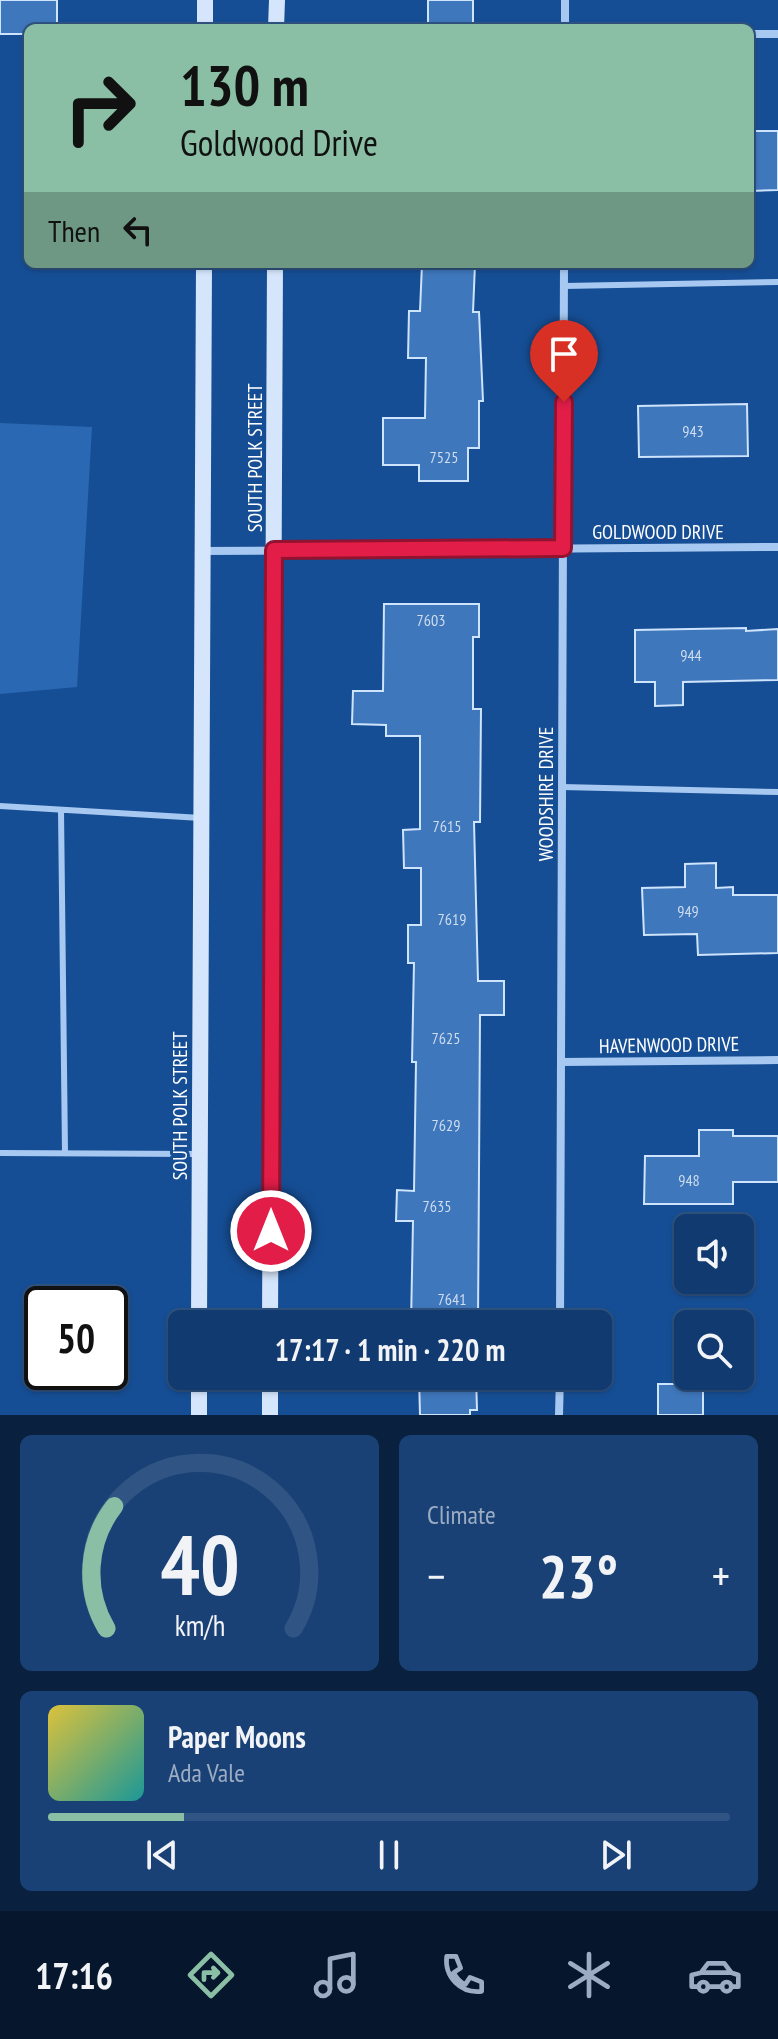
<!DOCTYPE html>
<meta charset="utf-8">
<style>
:root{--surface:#103a70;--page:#194175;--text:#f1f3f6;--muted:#9cadc3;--line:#305483;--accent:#8abfa5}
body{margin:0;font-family:"PT Sans Narrow",sans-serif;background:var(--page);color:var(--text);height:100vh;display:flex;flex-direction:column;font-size:30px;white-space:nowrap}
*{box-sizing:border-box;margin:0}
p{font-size:26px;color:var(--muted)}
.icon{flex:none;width:44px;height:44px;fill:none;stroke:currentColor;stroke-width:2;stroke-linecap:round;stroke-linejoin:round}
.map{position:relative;height:1415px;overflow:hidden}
.panel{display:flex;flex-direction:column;gap:20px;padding:20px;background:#09203e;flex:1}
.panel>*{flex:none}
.hud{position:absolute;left:24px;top:24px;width:730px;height:244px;border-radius:12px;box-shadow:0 2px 6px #0004,0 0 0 2px var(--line);background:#8abfa5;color:#111;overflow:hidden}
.tools{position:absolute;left:674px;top:1214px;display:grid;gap:16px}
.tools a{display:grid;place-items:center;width:80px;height:80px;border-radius:12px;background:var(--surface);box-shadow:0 2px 6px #0004,0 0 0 2px var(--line);font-size:40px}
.speed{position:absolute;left:24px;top:1286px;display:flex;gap:16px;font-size:40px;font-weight:700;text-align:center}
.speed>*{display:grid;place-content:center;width:104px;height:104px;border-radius:50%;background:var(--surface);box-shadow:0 2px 6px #0004,0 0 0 2px var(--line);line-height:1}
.speed .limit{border:4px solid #111;border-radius:12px;background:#fff;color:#111}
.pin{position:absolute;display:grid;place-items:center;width:68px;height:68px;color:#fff;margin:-82px -34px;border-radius:50% 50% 50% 0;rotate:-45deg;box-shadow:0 0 8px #0007}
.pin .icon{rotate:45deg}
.me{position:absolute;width:88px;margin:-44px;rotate:0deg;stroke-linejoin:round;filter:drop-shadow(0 0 6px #0008)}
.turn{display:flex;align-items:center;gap:28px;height:168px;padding:0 24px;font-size:36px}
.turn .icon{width:104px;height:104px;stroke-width:2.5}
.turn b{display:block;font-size:56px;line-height:68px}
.then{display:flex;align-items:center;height:76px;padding:0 24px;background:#0003;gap:16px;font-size:30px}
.big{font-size:60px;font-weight:700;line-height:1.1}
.panel .card{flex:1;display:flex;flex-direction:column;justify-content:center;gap:12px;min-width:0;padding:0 28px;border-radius:12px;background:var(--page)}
.panel .dial{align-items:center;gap:0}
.dial svg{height:208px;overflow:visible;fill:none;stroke:var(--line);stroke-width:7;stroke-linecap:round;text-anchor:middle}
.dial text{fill:var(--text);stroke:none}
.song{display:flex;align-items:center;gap:24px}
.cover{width:96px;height:96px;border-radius:12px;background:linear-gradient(135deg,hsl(50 70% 55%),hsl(180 70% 35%))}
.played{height:8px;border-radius:4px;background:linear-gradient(90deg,var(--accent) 20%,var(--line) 20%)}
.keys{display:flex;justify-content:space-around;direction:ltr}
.heat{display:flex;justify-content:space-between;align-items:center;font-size:44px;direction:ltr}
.panel .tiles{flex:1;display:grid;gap:20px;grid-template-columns:1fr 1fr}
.card:last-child{grid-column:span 2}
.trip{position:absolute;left:168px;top:1310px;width:444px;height:80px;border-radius:12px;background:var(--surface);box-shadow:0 2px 6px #0004,0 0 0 2px var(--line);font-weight:700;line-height:80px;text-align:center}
.tab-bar{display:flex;height:128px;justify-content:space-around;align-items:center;background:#06172d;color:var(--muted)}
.tab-bar .icon{width:56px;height:56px}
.tab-bar .on{color:var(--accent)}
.tab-bar b{font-size:36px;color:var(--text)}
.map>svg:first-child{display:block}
.green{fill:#2a68b3}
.building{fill:#3f77bc;stroke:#cee3fc;stroke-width:2}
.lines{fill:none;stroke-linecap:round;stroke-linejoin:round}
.service{stroke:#a7c9f1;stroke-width:6}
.minor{stroke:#a7c9f1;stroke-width:8}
.secondary{stroke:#d5e6fc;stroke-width:16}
.route-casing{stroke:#92132f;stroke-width:20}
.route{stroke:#e11d48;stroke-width:14}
.labels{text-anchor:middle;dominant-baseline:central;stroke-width:6;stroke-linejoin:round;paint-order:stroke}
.number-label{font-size:16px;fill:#cfddee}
.street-label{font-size:20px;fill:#fff;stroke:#164e95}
</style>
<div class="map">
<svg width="778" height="1415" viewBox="0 0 778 1415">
<rect width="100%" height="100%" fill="#164e95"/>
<path class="green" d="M0,423L92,427L77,687L0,694Z"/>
<path class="building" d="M0,0H57V28H28V34H0Z
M428,0H473V28H428Z
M750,131H778V190L750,191Z
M422,264H475L473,312H479L483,401H479V448H468V481H419V465H383V418H425L426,358H408L409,311H420Z
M747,404L748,456L639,457L638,406Z
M384,604H479V637H473V709H481L480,822H474L478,981H504V1015H480L478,1324H411L413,1221H396L397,1190L414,1191L416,1062H412L414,963H408V925H421V868H404L403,830L420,829V736H386V725L352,724L353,691H383Z
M746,628V631L778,629V680L683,682V705L655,706V682H635V630Z
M716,863V888L733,887V895H778V953L698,955L697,934L644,935L642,888L685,887V864Z
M699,1130H733V1136H778V1182H733V1204H644L645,1156H699Z
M419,1376H476L477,1410H470V1415H420Z
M658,1384H703V1415H658Z"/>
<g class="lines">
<path class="service" d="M564,286L778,282
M562,787L778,792
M0,806L201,818
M61,810L65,1153
M0,1153L196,1154"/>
<path class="minor" d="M565,28V0
M750,34H778
M203,551L778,547
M561,1062L778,1060
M560,1324L564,264
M559,1415L560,1376"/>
<path class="secondary" d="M205,28V0
M276,28L277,0
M199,1324L204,264
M270,1324L275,264
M199,1415V1376
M270,1415V1376"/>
</g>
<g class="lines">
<g class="route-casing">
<path id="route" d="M271,1231L274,550L563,548L564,402"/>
</g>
<use href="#route" class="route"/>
</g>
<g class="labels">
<g class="number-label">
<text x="693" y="431">943</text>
<text x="444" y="457">7525</text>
<text x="431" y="620">7603</text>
<text x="691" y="655">944</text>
<text x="447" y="826">7615</text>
<text x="688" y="911">949</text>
<text x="452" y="919">7619</text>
<text x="446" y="1038">7625</text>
<text x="446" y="1125">7629</text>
<text x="689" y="1180">948</text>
<text x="437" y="1206">7635</text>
<text x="452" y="1299">7641</text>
</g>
<g class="street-label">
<text transform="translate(255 458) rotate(-90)">SOUTH POLK STREET</text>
<text x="658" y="532">GOLDWOOD DRIVE</text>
<text transform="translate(546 794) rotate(-90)">WOODSHIRE DRIVE</text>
<text transform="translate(669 1045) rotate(-1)">HAVENWOOD DRIVE</text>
<text transform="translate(180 1106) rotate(-90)">SOUTH POLK STREET</text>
</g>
</g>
</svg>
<div class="tools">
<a><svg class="icon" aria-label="sound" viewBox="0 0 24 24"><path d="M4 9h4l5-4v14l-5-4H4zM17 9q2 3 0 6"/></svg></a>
<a><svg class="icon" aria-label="search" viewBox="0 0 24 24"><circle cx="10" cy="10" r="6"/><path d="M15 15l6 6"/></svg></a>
</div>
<div class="speed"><div class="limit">50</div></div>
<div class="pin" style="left:564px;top:402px;background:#d93025"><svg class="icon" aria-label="arrive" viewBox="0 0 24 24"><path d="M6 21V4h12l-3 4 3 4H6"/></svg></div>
<svg class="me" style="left:271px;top:1231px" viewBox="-20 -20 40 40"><circle r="17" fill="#e11d48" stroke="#fff" stroke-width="3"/><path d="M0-11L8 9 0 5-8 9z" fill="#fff"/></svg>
<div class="trip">17:17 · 1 min · 220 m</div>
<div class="hud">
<div class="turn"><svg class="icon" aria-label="right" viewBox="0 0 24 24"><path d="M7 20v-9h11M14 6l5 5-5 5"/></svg><div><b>130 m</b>Goldwood Drive</div></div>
<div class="then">Then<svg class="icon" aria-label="left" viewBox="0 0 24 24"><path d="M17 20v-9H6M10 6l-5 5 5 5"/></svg></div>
</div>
</div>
<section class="panel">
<div class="tiles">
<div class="card dial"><svg viewBox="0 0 100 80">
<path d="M14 69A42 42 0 1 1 86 69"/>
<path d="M14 69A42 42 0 0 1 17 22" stroke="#8abfa5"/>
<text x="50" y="56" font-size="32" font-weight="700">40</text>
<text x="50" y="72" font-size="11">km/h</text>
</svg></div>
<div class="card"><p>Climate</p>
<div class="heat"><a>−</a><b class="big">23°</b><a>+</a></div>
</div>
<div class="card">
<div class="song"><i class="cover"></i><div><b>Paper Moons</b><p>Ada Vale</p></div></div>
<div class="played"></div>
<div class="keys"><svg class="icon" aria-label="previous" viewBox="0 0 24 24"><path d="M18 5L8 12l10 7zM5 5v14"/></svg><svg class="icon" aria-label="pause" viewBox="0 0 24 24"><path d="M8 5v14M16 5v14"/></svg><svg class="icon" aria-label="next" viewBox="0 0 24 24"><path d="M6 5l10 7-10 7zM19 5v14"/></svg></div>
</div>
</div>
</section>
<nav class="tab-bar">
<b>17:16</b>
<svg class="icon on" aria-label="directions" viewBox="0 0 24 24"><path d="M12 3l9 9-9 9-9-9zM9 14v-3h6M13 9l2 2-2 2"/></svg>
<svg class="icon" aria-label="music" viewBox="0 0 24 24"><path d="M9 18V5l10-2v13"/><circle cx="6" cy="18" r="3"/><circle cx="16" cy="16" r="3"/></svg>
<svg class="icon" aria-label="phone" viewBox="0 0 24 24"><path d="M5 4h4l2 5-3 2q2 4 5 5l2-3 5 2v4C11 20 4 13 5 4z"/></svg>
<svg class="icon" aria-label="climate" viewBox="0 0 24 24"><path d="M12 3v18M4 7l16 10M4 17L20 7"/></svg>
<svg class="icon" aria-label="car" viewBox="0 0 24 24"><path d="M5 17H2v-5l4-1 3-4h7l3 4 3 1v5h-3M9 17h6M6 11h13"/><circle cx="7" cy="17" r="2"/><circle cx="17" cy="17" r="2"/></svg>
</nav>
